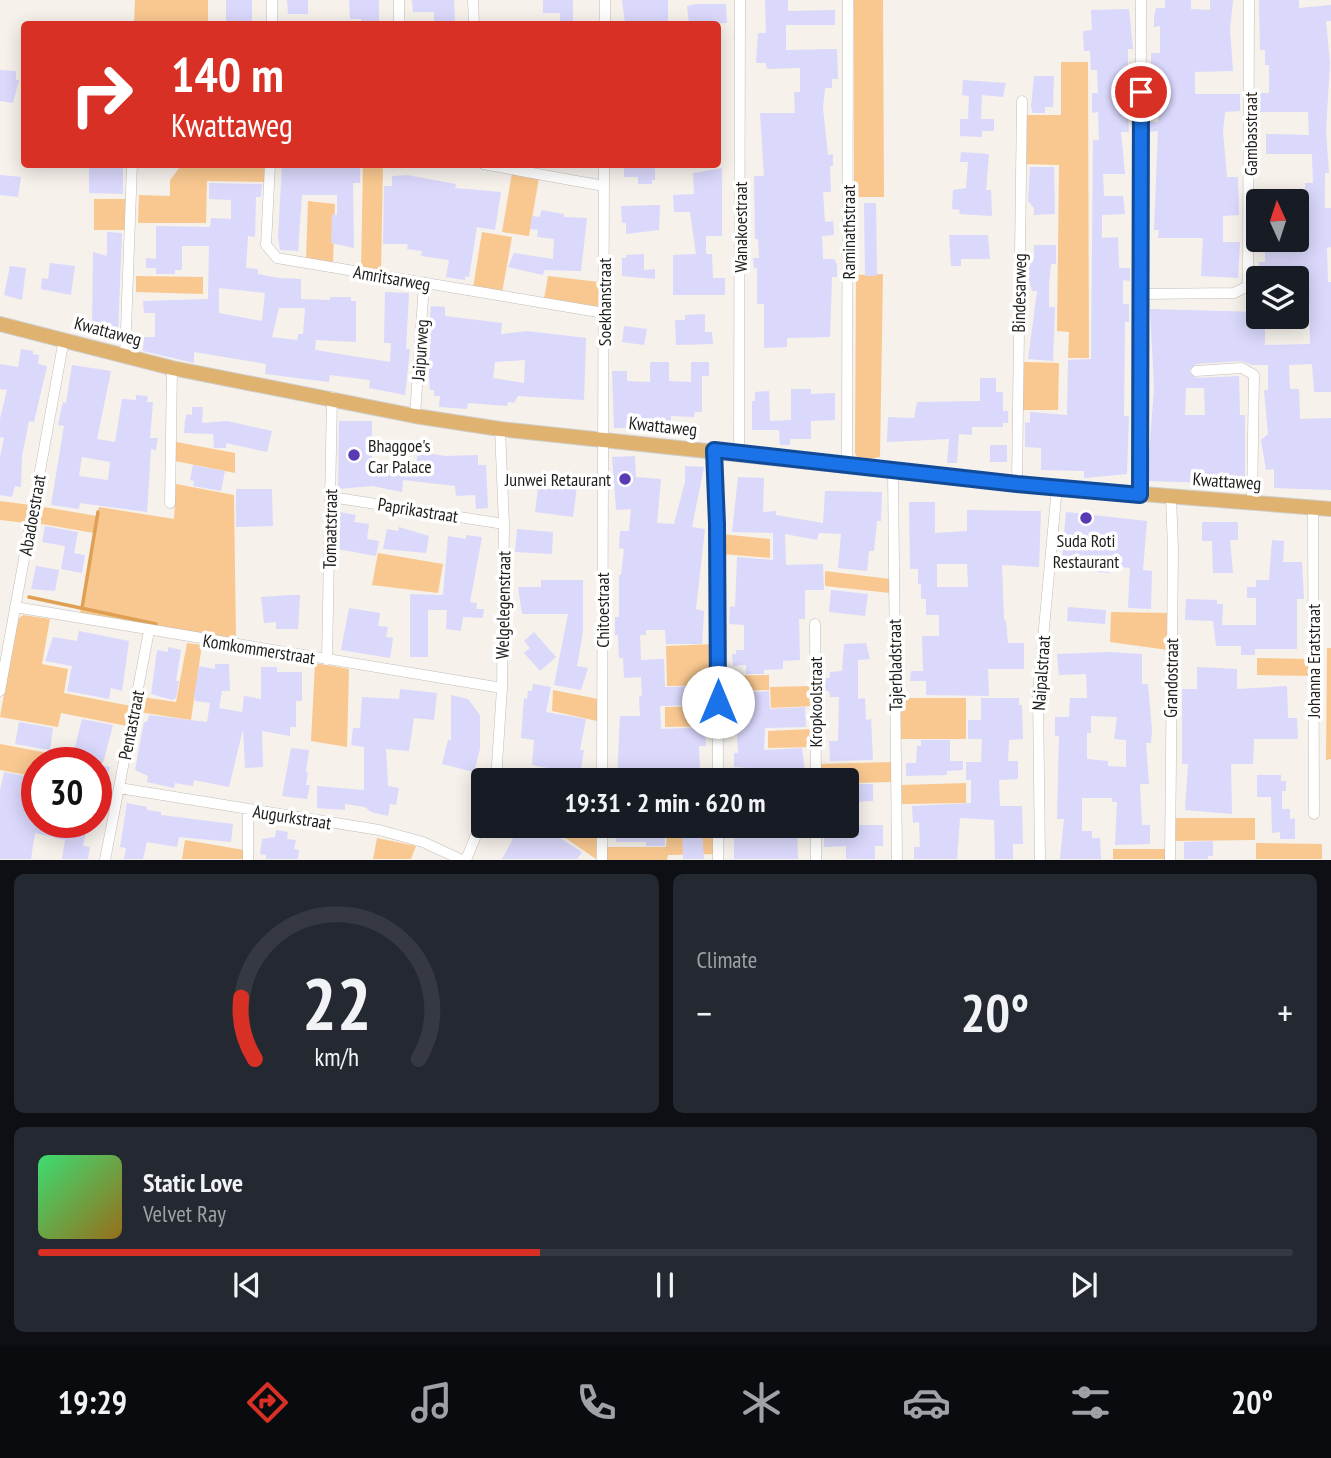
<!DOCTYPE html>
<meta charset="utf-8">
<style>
:root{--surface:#171b24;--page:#242831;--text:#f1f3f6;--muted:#9ea1a6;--line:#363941;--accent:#d93025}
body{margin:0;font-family:"PT Sans Narrow",sans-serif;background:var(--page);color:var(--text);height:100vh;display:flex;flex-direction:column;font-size:26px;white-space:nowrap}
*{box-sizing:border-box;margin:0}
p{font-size:23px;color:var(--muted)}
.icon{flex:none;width:38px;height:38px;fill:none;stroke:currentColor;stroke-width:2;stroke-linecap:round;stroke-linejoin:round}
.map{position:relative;height:860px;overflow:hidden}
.panel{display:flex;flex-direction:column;gap:14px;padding:14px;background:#0d0f14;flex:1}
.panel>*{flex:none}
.top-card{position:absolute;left:21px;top:21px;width:700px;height:147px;border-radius:7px;box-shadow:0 4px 18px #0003;background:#d93025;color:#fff;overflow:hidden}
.needle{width:46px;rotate:357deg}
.tools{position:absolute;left:1246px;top:189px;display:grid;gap:14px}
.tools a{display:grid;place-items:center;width:63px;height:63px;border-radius:7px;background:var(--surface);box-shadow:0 4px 18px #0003;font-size:35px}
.speed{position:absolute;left:21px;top:747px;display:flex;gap:14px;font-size:35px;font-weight:700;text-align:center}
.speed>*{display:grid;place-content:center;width:91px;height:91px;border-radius:50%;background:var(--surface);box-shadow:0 4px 18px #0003;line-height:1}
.speed .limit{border:10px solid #d22;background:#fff;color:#111}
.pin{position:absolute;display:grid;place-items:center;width:60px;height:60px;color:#fff;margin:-30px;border:4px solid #fff;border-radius:50%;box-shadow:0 2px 7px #0007}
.me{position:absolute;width:77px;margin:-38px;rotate:0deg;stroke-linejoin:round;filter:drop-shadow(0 0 5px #0008)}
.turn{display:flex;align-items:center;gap:24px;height:147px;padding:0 35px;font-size:32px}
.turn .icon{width:91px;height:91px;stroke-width:2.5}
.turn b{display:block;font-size:49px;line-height:60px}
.big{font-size:52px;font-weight:800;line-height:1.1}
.panel .widget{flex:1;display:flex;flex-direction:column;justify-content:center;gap:10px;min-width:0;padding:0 24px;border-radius:10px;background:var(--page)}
.panel .dial{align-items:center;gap:0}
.dial svg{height:182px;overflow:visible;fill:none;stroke:var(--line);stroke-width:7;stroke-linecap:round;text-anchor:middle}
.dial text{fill:var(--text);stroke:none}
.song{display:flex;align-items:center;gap:21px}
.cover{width:84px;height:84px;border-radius:10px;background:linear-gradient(135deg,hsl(140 70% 55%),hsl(40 70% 35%))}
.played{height:7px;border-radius:4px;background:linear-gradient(90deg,var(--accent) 40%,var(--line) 40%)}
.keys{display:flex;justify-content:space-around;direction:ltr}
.heat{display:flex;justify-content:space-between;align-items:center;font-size:38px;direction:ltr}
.panel .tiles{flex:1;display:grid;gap:14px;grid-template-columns:1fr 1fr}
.widget:last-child{grid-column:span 2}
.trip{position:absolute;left:471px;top:768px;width:388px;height:70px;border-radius:7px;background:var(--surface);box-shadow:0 4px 18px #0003;font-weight:800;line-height:70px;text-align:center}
.dock{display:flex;height:112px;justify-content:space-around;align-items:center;background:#090b0e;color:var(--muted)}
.dock .icon{width:49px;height:49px}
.dock .selected{color:var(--accent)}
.dock b{font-size:32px;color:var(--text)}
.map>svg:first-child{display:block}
.green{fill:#f9c890}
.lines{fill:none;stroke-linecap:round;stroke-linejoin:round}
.stream{stroke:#dfa053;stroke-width:3.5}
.building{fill:#dad8fb;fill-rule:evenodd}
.street-casing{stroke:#c2bdb8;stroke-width:11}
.primary-casing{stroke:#cececd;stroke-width:16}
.street{stroke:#fff;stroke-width:10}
.primary{stroke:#dfb36f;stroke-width:14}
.route-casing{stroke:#114b97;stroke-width:18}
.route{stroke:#1a73e8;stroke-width:12}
.poi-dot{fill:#583ab2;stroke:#fff;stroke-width:2.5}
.labels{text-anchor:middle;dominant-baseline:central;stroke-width:7;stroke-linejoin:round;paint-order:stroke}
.street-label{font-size:18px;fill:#1f1e1b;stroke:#fff}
.poi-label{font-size:18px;fill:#1f1e1b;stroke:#fff;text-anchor:start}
</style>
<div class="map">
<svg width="1331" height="860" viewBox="0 0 1331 860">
<rect width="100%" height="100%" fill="#f6f1eb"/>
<path class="green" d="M135,0H208V24H134Z
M854,0H883L884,197H854Z
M1061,62H1088L1089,358H1068L1069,332L1057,331L1059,165L1024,164L1025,115H1061Z
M363,165H383L381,273L361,270Z
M180,167H267V182L207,181L206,223H138L139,195L170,196V180Z
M512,173L539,178L529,236L502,232Z
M94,199H131V230H94Z
M308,201L335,204L333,264L306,259Z
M482,232L512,237L502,293L473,288Z
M883,274L880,457L859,461L855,453L856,275Z
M136,276L203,277V294L136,292Z
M548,276L599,282L598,307L544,299Z
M1023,362L1059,363L1058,410H1023Z
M176,442L235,453V473L175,461Z
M176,484L234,495L236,641L80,614L94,533L36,523L38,506L97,516L99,507L174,519Z
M0,501L30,505L26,523L0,520Z
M722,534L770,539V558L722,554Z
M378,553L443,564L438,593L372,585Z
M825,571L890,579V593L825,586Z
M1111,612L1169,613L1168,650L1110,642Z
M23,615L50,619L42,664L68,669L64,693L131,706L127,726L61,713L58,727L0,717L17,620Z
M187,643L202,645L191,720L139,712L142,697L176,702Z
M714,644L715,685L667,686L666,646Z
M1327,648H1331V759L1326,760Z
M1257,658L1311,659V676L1257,675Z
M315,663L349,669L347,747L311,741Z
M769,675V690L722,691V676Z
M812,686L813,706L771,708L770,687Z
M553,690L598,699L597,721L552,711Z
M901,698H966V739H901Z
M713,706L714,726L665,727V707Z
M813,729L814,747L768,748V731Z
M0,744L53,754L51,763H37V777L0,770Z
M892,762V782L853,783V803H847V780H818V764Z
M966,783V803L902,804L901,785Z
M1174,818H1255V840L1174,841Z
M548,826H597L596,859Z
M715,833L716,854L668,855L667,860H605V847H666L667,834Z
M377,838L416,846L411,859H373Z
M185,840L244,850V859H182Z
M1256,843L1322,844V859H1256Z
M1113,849H1165V859H1113Z"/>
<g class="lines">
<path class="stream" d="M29,597L156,624
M82,608L98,512"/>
</g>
<path class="building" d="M226,0H252V24H226Z
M287,0H308V14H288Z
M349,0H379V24H361V19H350Z
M412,0H454L455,24H434V12H413Z
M543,0H573V24H560V13H543Z
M622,0H668V24H625Z
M765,0H788V11L835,10V25H786V50L837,49L838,79H832V88H825L823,108L828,155L833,154V166H830L831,192H823L825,222L833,221L834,235L822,236L823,259H834L837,264V277H832L830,337L787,338V347L764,348V304H757V268H754L753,258H759L758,239H755L754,176H764L760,113H795L794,92H800V68L767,69L766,63H756L758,33H766Z
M1165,0H1191V9L1210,10V0H1233L1230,29L1233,71L1195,72V94H1240V111L1225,112L1223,132L1227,177H1238L1239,215L1223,216V242H1240L1238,278L1201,276L1203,238H1158L1159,230H1154L1158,131L1149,132V122H1158V98H1161L1162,94L1161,70H1151V53H1160V26L1154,27V16L1156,8H1165Z
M1259,0H1299V8L1331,5V21H1326L1330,63L1326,131L1329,173H1325V208H1331V247L1327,248L1328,282H1331V392H1314L1312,364L1289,365L1290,389H1299L1300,419L1331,418V490L1274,488V469L1266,470L1261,440L1268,434L1264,390H1268V365H1252L1242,361L1196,364L1189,371L1196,378L1239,376L1240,415H1245V484L1147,481L1154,388L1150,309L1258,312V317H1265V345L1310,344L1309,299H1297V278H1267V271H1259V262H1265V242L1297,241V197L1305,196V183H1313L1312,154H1266V134L1309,135L1308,112H1260V93H1269V65H1265V50H1260ZM1186,388H1204L1205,415H1185Z
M696,4H726L727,23L689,24L687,6Z
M1129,9L1133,49H1128V70H1121L1122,113H1128L1129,132H1121L1125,174H1103L1104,196H1123L1125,214L1102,215V238L1118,237L1119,268H1130V281L1123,280V304H1129V322H1125L1124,416H1129L1127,474L1084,478V471L1041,470V448L1025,447V422L1030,423V412L1067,415L1068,360L1091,359L1093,140H1099L1098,112L1092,113V93H1098L1097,70H1091L1090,51H1084L1083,31L1092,30L1091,10Z
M0,70L16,71V80H19L13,103L0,101Z
M1034,76H1054L1053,107H1045V113H1033L1031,107Z
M963,80L1006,83L1003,97L982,95L981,119H994V131H982V137L960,136V119H968L969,96L962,95Z
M961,152L989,154L986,190H991L992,216L959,214L960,210L952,209L953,190L966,188L968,162H960Z
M89,164H123V194L89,193Z
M282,164H360V183H353L354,248L331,243L332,214L337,215V195H302L298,251L280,250L278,237Z
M624,165H655V180H652V184H638V177H624Z
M1030,167H1054L1055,214L1034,215V208L1028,201Z
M722,168V236H706V254H712L713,278H725V295H673V255L696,254L690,212H674L673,195L694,194L693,173Z
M0,175L21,177L18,197L0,195Z
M407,175L456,184L455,188L501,192L495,230L477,227L469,277L465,276V280L446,277L449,260L421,256L422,251L407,249L408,244H383L384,186H392V176Z
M209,183L262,184L261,197H256L255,237L248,236L246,268L258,269V274L279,278L301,279V299L330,300V297H351V301H356V342L316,340L315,350L390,362L391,343H384L385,292L409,293L406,349H410L405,395L369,388L370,380L330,375L329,382L265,374L266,364L194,352V363L143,351L144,337H155V313H144L143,301L208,299L209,246H182V270H175V274H156V268H146V258L156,259V226L210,227L211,218L231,219V200L209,199ZM219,288L265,293L262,321L219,313ZM279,308H305L303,334H298L297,340L272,337Z
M864,203H876L877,276H865Z
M660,205L659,230L626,234V223H622L621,206Z
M541,210L564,214V217L587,218L581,271L544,270L543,275L508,267L514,253L553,259L554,239L537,237L538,230L530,229L532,216L540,217Z
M107,232L122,233L118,333H92L93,252L107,256Z
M949,235H988L990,259H961V266H951Z
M1034,245H1056V264H1051L1049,284V307H1055L1053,361L1028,359L1037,291H1032L1028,277V257L1034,258Z
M644,254V270L655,269V279L622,276V258H626V255Z
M50,263L75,266L71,295L41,289L42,278L48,279Z
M10,266L26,268L22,300L4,295Z
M431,306L445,307V316L502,323L501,334L527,331L586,338L584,400L518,396L514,403L508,402L507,406L468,403L467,409L439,407L440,396H434V390H430L427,348ZM525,360L524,383L493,378L495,362Z
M705,314V332H712L713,344L676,345L675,320H685V315Z
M624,326L647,329L644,345L622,342Z
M21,349L33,351V354L39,355L38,364L47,366L34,422L29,421L22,456L21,487L15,486L12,497L0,495V457L4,438L0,437V419L7,390L0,389V364L18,367Z
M650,362H669V381L691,382V362H709V376H702V412H695L694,417L671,416V427L614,428L612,371H627V381L650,382Z
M72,365L111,371L97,439L115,442L122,399L136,400V395L148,396L147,402H153L150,438H158L156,450L151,449L147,512L80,503L79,509L51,505L64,426L58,425L63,402L66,403ZM82,457L110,462L108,480L79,476Z
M980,378H996V392H1003V411H1008V423H1003V427H972V435L959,434L957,463H947L949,439L887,442L888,417L914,418L917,402L980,401Z
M791,389H811V394L835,393V420L811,421V439H790V445H780L779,430H752V401H755V392L769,391L770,421L791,420Z
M192,407H203L202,423L227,421L272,431L267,452L226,443V448H214L213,434L184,433L185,421L187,414L192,415Z
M339,421H372V460L416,465L418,452L446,456L478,455V465H486L488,508L476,509L475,495L456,496L455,486L403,480L402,492L372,486L338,489Z
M990,445H1007V462H990Z
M635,456L636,477L661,479L657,523L674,524L685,482V466L704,467L692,527L705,529L696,609L704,611L702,644H666L665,630H646V635H640L641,660L664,659L665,687L698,686L699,694H704V705L660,706L661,729L705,727L706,746H699L700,771H706L707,780H617L620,716H640L639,696H642L641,677L624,678L623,658H619L618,635H615V617H619V575H621L624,549L619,548L620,531H629L631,509L616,510L612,457Z
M193,465L225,471L221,491L193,486L194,481L190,480Z
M738,477L764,478L763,512L776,511V515L823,523L825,491L882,492L881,521H877L874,551H869L867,571L838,568L841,534L819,533L817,540L785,534L786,565L823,564L824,590H805V619H799L800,660L783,661V669L764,670V674H746V665L733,666L732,654H736V650H744V625L729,624L730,606L735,607L737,557L773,560V533L732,532Z
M539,481L577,486L573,517L535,512Z
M236,489H272L273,526L236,527Z
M909,502H935V533L967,531V510L1041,511L1039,567L1002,565L1004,620L1006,621L1008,643H1024V669H988L989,696L926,695V681H910L911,671H923L922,636H939V615H926V599H921V584H918V569H910ZM937,564H967L968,587H937Z
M340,512L356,515L354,522L369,524L367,539L379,541L376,556L337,549Z
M1066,512L1147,521L1143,570L1152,571L1151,609L1128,608L1130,568L1110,566L1109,573L1061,569Z
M1202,522H1238V540H1230L1233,573H1213L1212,541H1202Z
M45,526L78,532L74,553L85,555L82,573L61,569L65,546L42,542Z
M399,527L429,536L426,553L383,549L387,529L398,531Z
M517,529L553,532L552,554L515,552Z
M466,535L482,537L470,602L477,603L476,609H484L483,618L463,617L461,631L446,629L447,610H428V657H410V594L443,595L448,536L466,539Z
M1272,540L1284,541L1283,562H1302L1304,599H1297V649H1255V655H1241V646H1216L1213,621L1185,620L1186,599L1217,600V604H1223L1222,625H1256V598H1247V587H1256V580H1269Z
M36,566L59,570L55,591L31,589Z
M541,580H583V632L577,666L588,668L581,690L554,685L568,614H522L518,587H541Z
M831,590L868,594L865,616L829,612Z
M289,595H300L298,629H276V622L264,623L261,597Z
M1068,607L1106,610L1105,624L1067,621Z
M349,608L380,613L378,626L388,627L386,637L393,638L390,658L341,650Z
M79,631L129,641L122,691L111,688L109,699L67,691L72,666L45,661L53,637L77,641Z
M534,632L556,657L540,671L524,653L530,648L524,641Z
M866,643L870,659L858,660V699L865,698L866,720L871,719L873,760L830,761L829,741H838L839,697H830L829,691H824L823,678H830V672L842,671L844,644Z
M168,647L181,650L176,681H179L176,698L172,700L151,694L157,650L168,652Z
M1110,652L1142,654V684H1148L1152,730L1151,743H1146L1149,784H1140L1142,825H1150V844L1115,845L1117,802H1112V798H1082V831H1092V838H1100L1101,859H1060L1064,819H1057L1059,736H1055V717H1069L1070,698H1087L1086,674L1059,675L1057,654ZM1091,716L1117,717L1114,739L1126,740V767L1108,766V761L1087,759V733H1091Z
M215,664H229L230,691H222L219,708L242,712L244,696L261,699V667H277V672H302V701H296V727H290V736L262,731L263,767L245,768L243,729L229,787L194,780L193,786L175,783L174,788L147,782L148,776L135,770L144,722H147L149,715L207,722L210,703L195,701L194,696L199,666L215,669Z
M1197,667L1237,669V689L1287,686L1288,718H1297L1298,739H1254L1253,764H1231L1232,814L1185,810L1188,764H1182V689H1197Z
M533,684L551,687L546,712L586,719L580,750H584L580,774L532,765L534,740L521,738L524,698L527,699L528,691H532Z
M400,689L437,693L434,720L414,718L409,751L386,749L388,786L399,788L396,805L390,804L388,816L371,812L365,807L345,804V810L317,808V786L364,790V747L351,745L353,728H360L362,697L399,699Z
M769,691L770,709L805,707L806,727L765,728L764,750L802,748L806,780H749V768L734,767V753H738L736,712H745V693Z
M451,695L468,699L480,715V749L474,772L442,764L448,740H451Z
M981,698H1019V705H1022L1023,739L1009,740L1008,761H1018V779L999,780L1000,806H1022L1023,844H1013V859H995L994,820L960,818L957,859H914V847H920L919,822L913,823L912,806L971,803V780H966V762H981L982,739H968V720H981Z
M82,719L113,725L103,763H71Z
M19,722L53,728L50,750L15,744Z
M921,740H950V761H963V770L947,771V775L906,776V763H916L917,746H921Z
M291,748L309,750L306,772L308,773L306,785H310L307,799L282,796Z
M96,764L110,767L100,797L96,796Z
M4,772L37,778V822L87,826L83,846L90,847L88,859H62L65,840L35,833L31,859H0V791Z
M1257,775H1281V781H1286V791H1282V809H1290V819L1295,818V839H1280V832L1272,833L1271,797H1257Z
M858,784H873V801L854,802V789H858Z
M127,803L147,807V810L161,812V815L233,824L231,842L179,837L177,847L147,842L143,859H124L126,848L120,847Z
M847,805H858L859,825H883V846H875V859H846V846L824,847V826H847Z
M513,826H541L582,852L577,859H502L513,839L509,837Z
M620,826H664L665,846H646V842H616V828Z
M682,826H702L704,859H683Z
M734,826H797L798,859H734Z
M276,830L288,832L287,839L296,840L294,849L299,850L298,859H266V855L260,854L262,839L275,837Z
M1213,841V856H1208V859H1184V842Z"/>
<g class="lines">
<g class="street-casing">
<path id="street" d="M272,0V24
M473,0L474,24
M399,24V0
M605,24V0
M270,164L266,245L277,258L604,313
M483,164L604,186
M1142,294L1234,293L1248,286L1249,0
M125,357L132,164
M1196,371L1242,368L1254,375L1252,503
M415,416L424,284
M714,450L717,524L718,780
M739,454L740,0
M847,465L848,0
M893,471L897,860
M1017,484L1022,101
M1140,495L1141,0
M331,497L504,524
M170,503L172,368
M1313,508L1314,814
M15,607L502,688
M815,624L816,780
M327,660L332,397
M0,691L64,339
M496,780L502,688L504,524L500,429
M602,780L604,164
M119,788L379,830L423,842L462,860
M248,810V860
M718,826V860
M816,826V860
M105,860L149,631
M466,860L483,818
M602,860V826
M1040,860L1038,693L1057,487
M1170,860L1173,548L1171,497"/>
</g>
<g class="primary-casing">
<path id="primary" d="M0,324L172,368L415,416L500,429L1017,484L1331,509"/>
</g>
<use href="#street" class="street"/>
<use href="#primary" class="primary"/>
</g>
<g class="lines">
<g class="route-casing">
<path id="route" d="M718,702L717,524L714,450L1017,484L1140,495L1141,92"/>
</g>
<use href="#route" class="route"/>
</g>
<g class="poi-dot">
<circle cx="354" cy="455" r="7"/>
<circle cx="625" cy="479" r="7"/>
<circle cx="1086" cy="518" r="7"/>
</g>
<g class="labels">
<g class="street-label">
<text transform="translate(1250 134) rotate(-90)">Gambasstraat</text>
<text transform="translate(740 227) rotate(-90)">Wanakoestraat</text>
<text transform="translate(848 232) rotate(-90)">Raminathstraat</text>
<text transform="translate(392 278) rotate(10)">Amritsarweg</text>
<text transform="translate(1019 293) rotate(-89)">Bindesarweg</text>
<text transform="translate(604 302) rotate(-90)">Soekhanstraat</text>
<text transform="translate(108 331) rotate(15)">Kwattaweg</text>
<text transform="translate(420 350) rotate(-86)">Jaipurweg</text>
<text transform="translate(663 426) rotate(6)">Kwattaweg</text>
<text transform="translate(1227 481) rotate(4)">Kwattaweg</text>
<text transform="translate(418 510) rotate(9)">Paprikastraat</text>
<text transform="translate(32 515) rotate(-80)">Abadoestraat</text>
<text transform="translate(330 529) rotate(-89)">Tomaatstraat</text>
<text transform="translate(503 605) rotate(-89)">Welgelegenstraat</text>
<text transform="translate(602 610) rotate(-90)">Chitoestraat</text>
<text transform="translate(259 649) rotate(9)">Komkommerstraat</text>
<text transform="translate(1313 661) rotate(-90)">Johanna Eratstraat</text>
<text transform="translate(895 665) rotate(-91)">Tajerbladstraat</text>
<text transform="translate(1041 673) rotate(-86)">Naipalstraat</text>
<text transform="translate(1171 678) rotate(-89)">Grandostraat</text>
<text transform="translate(815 702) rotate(-90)">Kropkoolstraat</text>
<text transform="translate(131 725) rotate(-79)">Pentastraat</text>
<text transform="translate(292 817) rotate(9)">Augurkstraat</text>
</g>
<g class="poi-label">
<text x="368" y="445">Bhaggoe's<tspan x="368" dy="21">Car Palace</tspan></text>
<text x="611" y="479" text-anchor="end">Junwei Retaurant</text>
<text x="1086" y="540" text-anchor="middle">Suda Roti<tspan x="1086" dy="21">Restaurant</tspan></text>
</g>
</g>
</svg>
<div class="tools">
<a><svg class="needle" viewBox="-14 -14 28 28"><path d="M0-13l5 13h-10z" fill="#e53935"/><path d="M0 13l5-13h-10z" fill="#9ea1a6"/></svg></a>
<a><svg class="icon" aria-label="layers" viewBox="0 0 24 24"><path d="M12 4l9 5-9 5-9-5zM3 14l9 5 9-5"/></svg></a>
</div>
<div class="speed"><div class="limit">30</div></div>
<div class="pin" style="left:1141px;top:92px;background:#d93025"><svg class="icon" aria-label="arrive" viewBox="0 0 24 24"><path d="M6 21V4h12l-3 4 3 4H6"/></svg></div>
<svg class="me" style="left:718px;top:702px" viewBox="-20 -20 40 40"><circle r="19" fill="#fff"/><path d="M0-13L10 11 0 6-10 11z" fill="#1a73e8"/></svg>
<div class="trip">19:31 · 2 min · 620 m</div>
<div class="top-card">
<div class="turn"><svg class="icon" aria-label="right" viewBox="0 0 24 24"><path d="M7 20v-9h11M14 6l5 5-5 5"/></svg><div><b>140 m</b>Kwattaweg</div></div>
</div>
</div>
<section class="panel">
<div class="tiles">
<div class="widget dial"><svg viewBox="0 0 100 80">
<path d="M14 69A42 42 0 1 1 86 69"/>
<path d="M14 69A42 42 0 0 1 8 42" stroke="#d93025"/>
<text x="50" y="56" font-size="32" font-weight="700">22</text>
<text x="50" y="72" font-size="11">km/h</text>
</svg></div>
<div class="widget"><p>Climate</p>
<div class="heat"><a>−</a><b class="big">20°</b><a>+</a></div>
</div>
<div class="widget">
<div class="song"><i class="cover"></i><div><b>Static Love</b><p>Velvet Ray</p></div></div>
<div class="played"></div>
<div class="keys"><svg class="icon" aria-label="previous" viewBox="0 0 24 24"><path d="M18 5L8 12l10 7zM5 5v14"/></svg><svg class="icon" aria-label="pause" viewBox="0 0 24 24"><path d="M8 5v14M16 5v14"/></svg><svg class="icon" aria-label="next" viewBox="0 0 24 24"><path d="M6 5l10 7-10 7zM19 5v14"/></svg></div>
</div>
</div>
</section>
<nav class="dock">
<b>19:29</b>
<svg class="icon selected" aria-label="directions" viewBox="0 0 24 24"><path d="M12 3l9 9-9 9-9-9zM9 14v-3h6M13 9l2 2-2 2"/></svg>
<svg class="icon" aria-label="music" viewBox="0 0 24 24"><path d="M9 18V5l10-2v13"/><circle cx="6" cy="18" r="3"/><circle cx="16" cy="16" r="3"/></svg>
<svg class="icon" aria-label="phone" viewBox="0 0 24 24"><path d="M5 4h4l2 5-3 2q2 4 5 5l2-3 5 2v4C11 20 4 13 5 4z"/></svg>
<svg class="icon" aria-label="climate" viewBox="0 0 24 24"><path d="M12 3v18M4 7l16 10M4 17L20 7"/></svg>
<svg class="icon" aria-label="car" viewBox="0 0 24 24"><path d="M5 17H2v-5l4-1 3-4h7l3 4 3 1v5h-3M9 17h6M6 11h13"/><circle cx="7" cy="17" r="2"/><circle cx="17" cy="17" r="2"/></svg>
<svg class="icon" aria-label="filters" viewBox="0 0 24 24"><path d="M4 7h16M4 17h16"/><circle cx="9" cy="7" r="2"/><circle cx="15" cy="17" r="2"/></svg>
<b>20°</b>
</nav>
